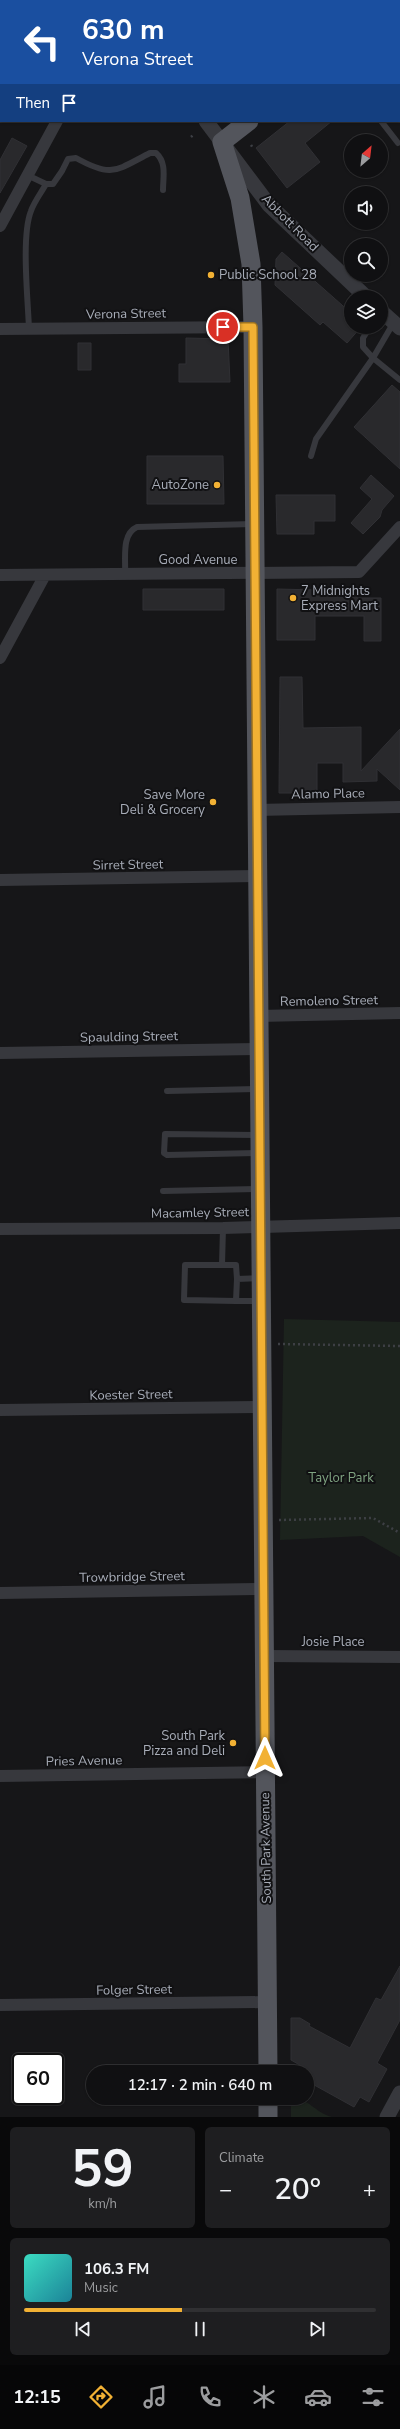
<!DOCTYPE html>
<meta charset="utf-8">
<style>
:root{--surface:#101012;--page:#1e1e20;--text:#f1f3f6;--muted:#9c9d9f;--line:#303032;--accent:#f2b134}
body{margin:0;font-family:"Nunito Sans",sans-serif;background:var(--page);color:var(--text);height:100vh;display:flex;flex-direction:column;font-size:15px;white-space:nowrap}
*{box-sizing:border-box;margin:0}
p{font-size:13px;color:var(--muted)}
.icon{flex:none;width:22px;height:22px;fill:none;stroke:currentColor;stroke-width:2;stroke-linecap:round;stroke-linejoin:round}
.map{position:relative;height:2117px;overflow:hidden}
.side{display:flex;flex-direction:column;gap:10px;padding:10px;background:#09090a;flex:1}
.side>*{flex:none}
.banner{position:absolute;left:0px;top:0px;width:400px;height:122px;box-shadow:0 1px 3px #0004,0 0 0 1px var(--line);background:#1a4fa0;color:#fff;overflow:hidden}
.needle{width:26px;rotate:28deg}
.buttons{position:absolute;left:344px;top:134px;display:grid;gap:8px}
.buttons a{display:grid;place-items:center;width:44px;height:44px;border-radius:50%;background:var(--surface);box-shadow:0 1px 3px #0004,0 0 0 1px var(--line);font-size:20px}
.speed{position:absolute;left:12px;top:2053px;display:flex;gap:8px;font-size:20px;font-weight:700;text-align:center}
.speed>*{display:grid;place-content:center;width:52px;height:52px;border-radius:50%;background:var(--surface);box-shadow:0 1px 3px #0004,0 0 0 1px var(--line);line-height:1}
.speed .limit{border:2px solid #111;border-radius:6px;background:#fff;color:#111}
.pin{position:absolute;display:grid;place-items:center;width:34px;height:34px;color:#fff;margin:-17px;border:2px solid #fff;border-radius:50%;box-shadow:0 1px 4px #0007}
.me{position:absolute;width:44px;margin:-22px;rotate:0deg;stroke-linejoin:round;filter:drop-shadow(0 0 3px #0008)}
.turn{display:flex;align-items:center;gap:14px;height:84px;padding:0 16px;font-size:18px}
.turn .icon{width:52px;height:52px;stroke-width:2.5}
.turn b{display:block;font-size:28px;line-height:34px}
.then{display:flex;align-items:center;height:38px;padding:0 16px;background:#0003;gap:8px;font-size:15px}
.big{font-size:30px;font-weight:600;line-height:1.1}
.side .card{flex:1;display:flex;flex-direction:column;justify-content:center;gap:6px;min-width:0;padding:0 14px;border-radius:6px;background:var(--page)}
.side .dial{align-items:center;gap:0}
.dial b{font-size:52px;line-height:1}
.song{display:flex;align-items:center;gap:12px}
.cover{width:48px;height:48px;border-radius:6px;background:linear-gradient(135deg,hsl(170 70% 55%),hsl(190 70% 35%))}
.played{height:4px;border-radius:2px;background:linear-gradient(90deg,var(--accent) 45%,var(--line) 45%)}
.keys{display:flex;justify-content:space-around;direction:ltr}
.heat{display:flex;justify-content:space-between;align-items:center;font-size:22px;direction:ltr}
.side .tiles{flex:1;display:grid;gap:10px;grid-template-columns:1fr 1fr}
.card:last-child{grid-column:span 2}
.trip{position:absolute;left:86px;top:2065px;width:228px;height:40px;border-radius:20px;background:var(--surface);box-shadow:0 1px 3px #0004,0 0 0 1px var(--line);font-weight:600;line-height:40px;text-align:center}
.menu{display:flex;height:64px;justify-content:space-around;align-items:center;background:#060607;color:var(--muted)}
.menu .icon{width:28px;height:28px}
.menu .active{color:var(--accent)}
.menu b{font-size:18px;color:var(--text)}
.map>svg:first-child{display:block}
.green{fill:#1c231d}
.building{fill:#29292c;stroke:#303034}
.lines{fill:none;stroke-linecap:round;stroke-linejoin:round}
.path{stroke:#3d3f44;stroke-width:2.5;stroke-dasharray:2 3;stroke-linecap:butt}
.service{stroke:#37383d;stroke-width:6}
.minor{stroke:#37383d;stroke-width:12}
.tertiary{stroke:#37383d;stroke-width:15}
.primary{stroke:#53555c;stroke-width:19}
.route-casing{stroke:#9d7322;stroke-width:10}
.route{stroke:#f2b134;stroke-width:7}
.poi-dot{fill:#f2b134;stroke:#111113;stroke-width:1.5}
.labels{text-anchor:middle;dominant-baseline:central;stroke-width:4;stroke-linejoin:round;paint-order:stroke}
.street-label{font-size:13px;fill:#a8adb8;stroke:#111113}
.poi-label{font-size:13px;fill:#a8adb8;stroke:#111113;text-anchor:end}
.park-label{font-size:13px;fill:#7fa381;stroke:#111113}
</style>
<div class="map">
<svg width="400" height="2117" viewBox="0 0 400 2117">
<rect width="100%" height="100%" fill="#161618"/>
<path class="green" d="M284,1319L400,1322V1557L363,1536L280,1540Z
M291,2098C309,2098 314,2112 332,2117H291Z"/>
<path class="building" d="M290,121H332L305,143L320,162L287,188L256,148Z
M12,138L27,146L0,193V160Z
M282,252L351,313V327H361L347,343L323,322L320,325L275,285L276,259Z
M186,338L228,339L230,382H179V364H186Z
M78,343H91V370H78Z
M392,385L400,392V469L354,427Z
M147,456H223L224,504H147Z
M371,475L394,496L382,510L380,517L363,534L351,523L372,499L360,488Z
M276,495H335V521H314V534H277Z
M143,589H224V610H143Z
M277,589L357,591V598H381V641H364V616H315V640H277Z
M280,677H302L303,728L361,727V771L400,729V790L377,769V781L343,782V763H317V793H279Z
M400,1966V2020L377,2063L387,2069L369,2102L360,2097L354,2107L307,2081V2072H303L305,2068L291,2060V2018H300L310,2024L309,2026L350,2048L376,1998L381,2000Z"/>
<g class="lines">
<path class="path" d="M191,137L194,134
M251,145L253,148
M278,1344L400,1346
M279,1520L373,1518L400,1533"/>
<path class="service" d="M172,0L173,1
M297,0L298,1
M342,1L344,0
M381,121L398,143
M27,175L46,184H53L62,171L68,159L76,158C112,178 115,171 150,153H156C167,163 163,177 163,190
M370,327L363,338V347L373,358L394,322
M29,329C28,300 21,236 31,211C34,202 41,193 46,184
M311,456L316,439L373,358L400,380
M125,574C126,559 121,534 137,527L253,524
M167,1091L257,1089
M257,1153L167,1155L164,1153L165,1134L258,1135
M163,1191L259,1189
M223,1228L222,1265H185L184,1300L236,1301L237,1279L260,1278
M222,1265H236L237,1279
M236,1301H259"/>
<path class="minor" d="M0,226L57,121
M0,329L253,327
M0,575L359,572L400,527
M0,658L45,575
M256,810L400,807
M0,880L257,876
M258,1016L400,1013
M0,1053L259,1049
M0,1229L223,1228L400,1223
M0,1410L262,1407
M0,1593L264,1589
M265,1656L400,1657
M0,1776L265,1772
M0,2005L267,2002"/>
<path class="tertiary" d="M110,0L111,1
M206,121L269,205L366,297
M381,311L400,328
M387,2117L400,2093"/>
<path class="primary" d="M399,2L400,1
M249,121L222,142L240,198L251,264L253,327L268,2072
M268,2098V2117"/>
</g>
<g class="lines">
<g class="route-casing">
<path id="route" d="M223,327H253L265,1758"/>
</g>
<use href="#route" class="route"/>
</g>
<g class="poi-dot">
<circle cx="211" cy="275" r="4"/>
<circle cx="217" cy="485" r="4"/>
<circle cx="293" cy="598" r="4"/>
<circle cx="213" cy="802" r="4"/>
<circle cx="233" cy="1743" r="4"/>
</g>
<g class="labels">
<g class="street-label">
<text transform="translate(290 223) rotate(45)">Abbott Road</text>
<text transform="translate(126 314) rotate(-1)">Verona Street</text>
<text x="198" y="560">Good Avenue</text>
<text transform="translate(328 794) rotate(-1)">Alamo Place</text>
<text transform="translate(128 865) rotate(-1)">Sirret Street</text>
<text transform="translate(329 1001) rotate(-1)">Remoleno Street</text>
<text transform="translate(129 1037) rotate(-1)">Spaulding Street</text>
<text transform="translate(200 1213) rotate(-1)">Macamley Street</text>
<text transform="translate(131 1395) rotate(-1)">Koester Street</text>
<text transform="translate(132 1577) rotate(-1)">Trowbridge Street</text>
<text x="333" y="1642">Josie Place</text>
<text transform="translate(84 1761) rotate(-1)">Pries Avenue</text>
<text transform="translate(266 1848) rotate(-91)">South Park Avenue</text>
<text transform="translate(134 1990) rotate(-1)">Folger Street</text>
</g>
<g class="poi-label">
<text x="219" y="275" text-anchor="start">Public School 28</text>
<text x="209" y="485">AutoZone</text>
<text x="301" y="591" text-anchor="start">7 Midnights<tspan x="301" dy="15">Express Mart</tspan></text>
<text x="205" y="795">Save More<tspan x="205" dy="15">Deli &amp; Grocery</tspan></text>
<text x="225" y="1736">South Park<tspan x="225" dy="15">Pizza and Deli</tspan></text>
</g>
<g class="park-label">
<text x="341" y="1478">Taylor Park</text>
</g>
</g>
</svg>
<div class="buttons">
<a><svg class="needle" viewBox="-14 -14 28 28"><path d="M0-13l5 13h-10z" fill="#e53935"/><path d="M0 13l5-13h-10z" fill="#9c9d9f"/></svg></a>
<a><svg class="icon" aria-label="sound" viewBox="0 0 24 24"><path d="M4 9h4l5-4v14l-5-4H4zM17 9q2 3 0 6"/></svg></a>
<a><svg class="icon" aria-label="search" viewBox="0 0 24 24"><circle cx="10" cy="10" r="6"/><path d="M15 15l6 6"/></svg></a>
<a><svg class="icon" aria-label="layers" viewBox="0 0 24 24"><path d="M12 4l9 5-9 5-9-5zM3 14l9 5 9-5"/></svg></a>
</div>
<div class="speed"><div class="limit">60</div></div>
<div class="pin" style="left:223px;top:327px;background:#d93025"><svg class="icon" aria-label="arrive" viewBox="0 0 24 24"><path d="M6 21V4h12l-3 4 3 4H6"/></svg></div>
<svg class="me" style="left:265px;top:1758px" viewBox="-20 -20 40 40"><path d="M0-17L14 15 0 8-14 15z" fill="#f2b134" stroke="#fff" stroke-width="4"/></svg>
<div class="trip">12:17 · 2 min · 640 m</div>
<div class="banner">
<div class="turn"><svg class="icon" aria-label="left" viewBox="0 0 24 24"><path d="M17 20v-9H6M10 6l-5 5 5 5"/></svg><div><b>630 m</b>Verona Street</div></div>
<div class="then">Then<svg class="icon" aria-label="arrive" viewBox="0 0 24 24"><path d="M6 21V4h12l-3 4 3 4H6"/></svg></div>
</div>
</div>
<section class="side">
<div class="tiles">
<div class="card dial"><b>59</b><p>km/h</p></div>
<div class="card"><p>Climate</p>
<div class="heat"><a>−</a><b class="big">20°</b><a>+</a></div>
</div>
<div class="card">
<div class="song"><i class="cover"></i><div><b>106.3 FM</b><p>Music</p></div></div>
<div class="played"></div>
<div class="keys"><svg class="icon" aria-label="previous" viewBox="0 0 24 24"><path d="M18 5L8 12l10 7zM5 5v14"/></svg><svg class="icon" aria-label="pause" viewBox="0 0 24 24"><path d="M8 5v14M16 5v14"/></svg><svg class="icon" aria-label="next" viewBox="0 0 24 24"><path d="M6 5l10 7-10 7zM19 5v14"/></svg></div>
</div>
</div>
</section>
<nav class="menu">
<b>12:15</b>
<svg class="icon active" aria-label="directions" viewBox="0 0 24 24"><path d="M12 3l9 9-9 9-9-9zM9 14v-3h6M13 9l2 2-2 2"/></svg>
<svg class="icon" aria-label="music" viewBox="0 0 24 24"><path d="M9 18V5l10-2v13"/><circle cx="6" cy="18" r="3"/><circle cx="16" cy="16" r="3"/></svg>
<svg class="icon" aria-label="phone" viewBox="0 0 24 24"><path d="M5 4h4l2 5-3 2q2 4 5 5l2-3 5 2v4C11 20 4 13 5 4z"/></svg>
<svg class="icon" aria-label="climate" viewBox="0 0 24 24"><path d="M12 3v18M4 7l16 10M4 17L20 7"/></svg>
<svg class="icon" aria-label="car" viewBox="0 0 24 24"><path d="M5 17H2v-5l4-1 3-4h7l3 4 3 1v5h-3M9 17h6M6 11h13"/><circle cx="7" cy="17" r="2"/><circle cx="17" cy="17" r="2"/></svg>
<svg class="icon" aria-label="filters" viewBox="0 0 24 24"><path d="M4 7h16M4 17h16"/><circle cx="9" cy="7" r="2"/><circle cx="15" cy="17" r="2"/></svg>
</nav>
